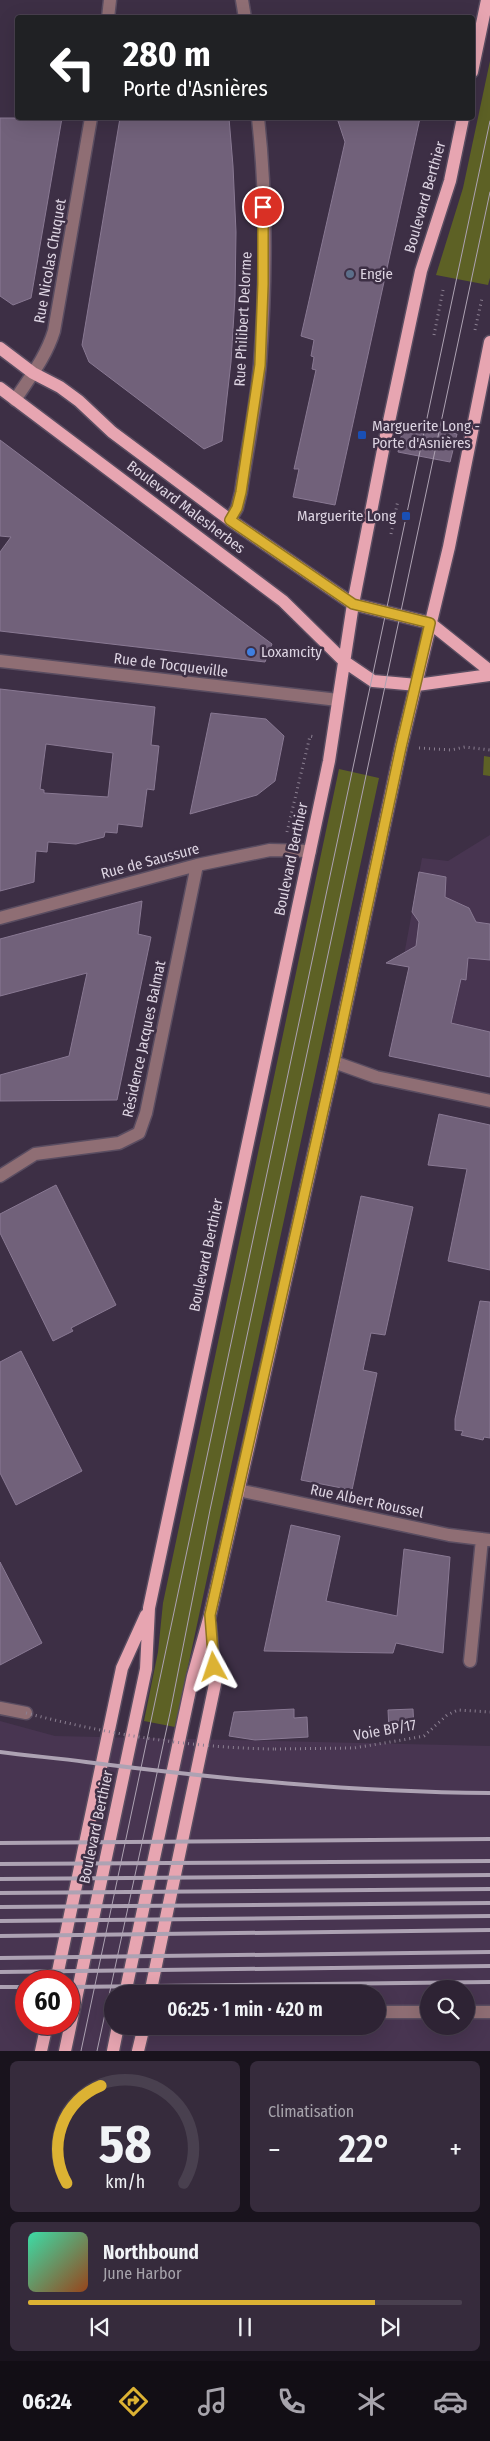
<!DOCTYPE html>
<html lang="fr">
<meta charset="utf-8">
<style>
:root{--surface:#2e2334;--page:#362b3c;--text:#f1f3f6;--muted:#a7a4ac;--line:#49404f;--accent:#dcb233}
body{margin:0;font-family:"Fira Sans Condensed",sans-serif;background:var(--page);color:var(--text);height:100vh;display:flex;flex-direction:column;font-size:19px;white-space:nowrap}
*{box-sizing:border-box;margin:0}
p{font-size:16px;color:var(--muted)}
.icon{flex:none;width:28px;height:28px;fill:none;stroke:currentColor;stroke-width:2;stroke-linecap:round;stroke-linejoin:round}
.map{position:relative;height:2051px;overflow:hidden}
.panel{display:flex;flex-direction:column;gap:10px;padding:10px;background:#19131d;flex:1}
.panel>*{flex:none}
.banner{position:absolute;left:15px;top:15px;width:460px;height:105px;border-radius:5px;box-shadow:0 5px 20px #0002,0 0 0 1px var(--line);background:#202124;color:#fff;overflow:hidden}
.tools{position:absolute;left:420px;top:1980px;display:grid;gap:10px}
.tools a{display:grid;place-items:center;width:55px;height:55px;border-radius:50%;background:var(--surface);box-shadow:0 5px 20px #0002,0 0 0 1px var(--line);font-size:25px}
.speed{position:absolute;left:15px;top:1970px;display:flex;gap:10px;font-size:25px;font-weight:700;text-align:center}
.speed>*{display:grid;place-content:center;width:65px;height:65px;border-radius:50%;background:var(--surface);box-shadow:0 5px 20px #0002,0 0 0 1px var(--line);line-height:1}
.speed .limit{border:8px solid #d22;background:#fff;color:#111}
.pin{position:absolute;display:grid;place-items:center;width:42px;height:42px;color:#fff;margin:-21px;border:2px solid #fff;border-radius:50%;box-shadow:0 1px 5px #0007}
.me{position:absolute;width:55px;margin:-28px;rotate:355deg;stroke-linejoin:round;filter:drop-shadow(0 0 4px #0008)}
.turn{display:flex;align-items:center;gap:18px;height:105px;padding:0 25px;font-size:22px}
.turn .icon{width:65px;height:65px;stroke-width:2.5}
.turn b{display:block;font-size:35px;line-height:42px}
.big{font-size:38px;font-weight:600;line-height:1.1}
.panel .card{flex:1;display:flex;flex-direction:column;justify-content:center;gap:8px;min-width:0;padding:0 18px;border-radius:8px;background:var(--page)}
.panel .dial{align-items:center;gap:0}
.dial svg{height:130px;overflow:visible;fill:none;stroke:var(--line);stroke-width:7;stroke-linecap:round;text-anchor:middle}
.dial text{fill:var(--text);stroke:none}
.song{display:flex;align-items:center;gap:15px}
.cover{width:60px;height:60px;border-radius:8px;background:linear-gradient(135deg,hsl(160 70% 55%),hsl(20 70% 35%))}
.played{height:5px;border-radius:2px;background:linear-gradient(90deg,var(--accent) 80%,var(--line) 80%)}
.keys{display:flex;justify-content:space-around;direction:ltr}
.heat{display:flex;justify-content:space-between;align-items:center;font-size:28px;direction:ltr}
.panel .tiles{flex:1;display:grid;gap:10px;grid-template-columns:1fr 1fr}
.card:last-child{grid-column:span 2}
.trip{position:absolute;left:104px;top:1985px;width:282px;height:50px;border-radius:25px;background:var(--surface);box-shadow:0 5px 20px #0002,0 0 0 1px var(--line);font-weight:600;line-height:50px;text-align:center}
.dock{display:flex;height:80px;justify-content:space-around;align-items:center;background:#120e15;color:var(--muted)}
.dock .icon{width:35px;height:35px}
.dock .selected{color:var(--accent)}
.dock b{font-size:22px;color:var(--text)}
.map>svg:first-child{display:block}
.built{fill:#483551;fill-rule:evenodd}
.green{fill:#5d6125}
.building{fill:#71617a;stroke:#897993;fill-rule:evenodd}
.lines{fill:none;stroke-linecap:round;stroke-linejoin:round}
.minor-casing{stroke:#5a4d61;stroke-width:15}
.major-casing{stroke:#5a4d61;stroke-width:15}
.path{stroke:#8c8092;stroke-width:3;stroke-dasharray:1 4;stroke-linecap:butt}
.minor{stroke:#8f6e74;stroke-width:12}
.major{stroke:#e7a5b1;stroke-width:12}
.tram{stroke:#ada2b3;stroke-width:1}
.rail{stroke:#ada2b3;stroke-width:4}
.path-bridge{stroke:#8c8092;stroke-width:3;stroke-dasharray:1 4;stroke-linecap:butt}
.route-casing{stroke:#8f7421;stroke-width:12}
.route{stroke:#dcb233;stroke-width:9}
.service-dot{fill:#5c6f8a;stroke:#3d2f45;stroke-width:2}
.transit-dot{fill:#1a4fb4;stroke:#3d2f45;stroke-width:2}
.shop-dot{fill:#3f7fe0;stroke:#3d2f45;stroke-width:2}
.labels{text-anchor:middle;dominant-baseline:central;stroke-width:5;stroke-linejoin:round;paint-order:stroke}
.street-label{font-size:15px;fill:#ddd4e2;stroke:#3d2f45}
.poi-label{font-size:15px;fill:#ddd4e2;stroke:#3d2f45;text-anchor:start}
</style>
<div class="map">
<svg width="490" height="2051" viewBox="0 0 490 2051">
<rect width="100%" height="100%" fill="#3d2f45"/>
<path class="built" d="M490,835V1077L389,1056L409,968L402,966L422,858L448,861Z
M0,1721L55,1736L490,1746V2051H0ZM26,1981H69V2024H26ZM429,1989H466V2026H429ZM112,1994H378V2026H112Z"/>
<path class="green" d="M490,61V278L488,285L436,275L463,188Z
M484,756L490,757V776L483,775Z
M339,769L379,778L175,1727L144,1721L158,1652L163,1603Z"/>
<path class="building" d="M0,118H62L31,298L13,305L0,296Z
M120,118H229L233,166L236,232L235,297L231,362L222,441L204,449L89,362L82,345Z
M337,118H420L335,505L293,497L299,469H294L316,370L312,369L314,357L311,356L314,340L301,336L345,142Z
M404,422L457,434L450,462L398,452Z
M0,440L272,644L265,662L0,631V552L11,537L0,536Z
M0,689L155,707L151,745L159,746L154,790L147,789L142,827L118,824L117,833L105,832L104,837L76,844L48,842L47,852L36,851L34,882L0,891ZM46,744L113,753L108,797L44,793V790L40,789Z
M211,713L266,719L284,736L275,781L257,795L190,814Z
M419,872L446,877L445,897L469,908L476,922L490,924V960L468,958L466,980L461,979L451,1023L490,1032V1077L389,1056L409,967L386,963L416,946L419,922L412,912Z
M142,901L138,934L151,937L117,1100L0,1101V1075L69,1056L87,973L0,996V939Z
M439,1114L490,1125V1270L448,1261L467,1169L428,1165Z
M56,1185L116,1305L71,1328L73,1331L53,1341L0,1233V1214Z
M361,1196L413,1207L385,1335L371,1333L363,1370L377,1373L352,1490L301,1480Z
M480,1301L490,1302V1438L484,1437L483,1440L461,1435L463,1431L455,1430V1419Z
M21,1351L82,1471L16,1505L0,1473V1362Z
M291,1525L340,1536L326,1601L397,1616L404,1549L450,1557L443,1653L396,1643L393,1653L264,1651Z
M0,1562L42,1643L0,1665Z
M294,1709V1718L307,1717L308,1737L255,1740L229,1736L234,1712Z
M413,1709L414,1729L389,1730L388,1710Z"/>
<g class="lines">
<g class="minor-casing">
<path id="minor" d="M242,0L245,18
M108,18L110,0
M15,400C30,377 46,357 54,331L91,118
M230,520L237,508L241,492C247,450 256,407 260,364C266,283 267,199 258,118
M0,661L338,700
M0,918L197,865L270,850L310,851
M334,1062L376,1077L490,1101
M0,1176L35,1154L119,1143L139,1133L146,1113L197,865
M238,1490L449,1535L490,1540
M470,1661L482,1539
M0,1708L26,1713
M378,2012H429
M466,2012H490"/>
</g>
<g class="major-casing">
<path id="major" d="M472,72L487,0
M0,348L33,373L60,387L79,401L112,432L230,520L353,604L430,623L490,671
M0,388L283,601L345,662L373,681L417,685L490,675
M56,1981L122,1668L146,1615
M125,1994L193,1676L210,1615L249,1444L334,1062L401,747L449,547L490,342
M150,1994L215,1684L210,1625
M41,2051L47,2024
M65,2051L146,1669L149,1608L329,761L353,604L384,445L421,271L450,181L463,118
M113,2051L118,2026
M138,2051L144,2026"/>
</g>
<path class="path" d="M475,330L482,298
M434,335L443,290
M391,534L398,500
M419,748L451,750L465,747L490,750
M287,832L310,736L315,737
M275,1749L354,1748L408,1739L424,1736L447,1715L458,1710L490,1712"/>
<use href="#minor" class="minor"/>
<use href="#major" class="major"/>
<path class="tram" d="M81,2051L490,121
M97,2051L170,1713L210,1510L490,192"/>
<path class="rail" d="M0,1752C29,1756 58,1758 86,1762C221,1779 354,1792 490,1793
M0,1843L490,1839
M0,1864L490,1861
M0,1879L490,1875
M0,1893L490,1889
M0,1907L490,1903
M0,1921L490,1916
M0,1936L490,1930
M0,1958L490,1952
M0,1972L490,1966
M0,1987H26
M69,1987L490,1982"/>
<path class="path-bridge" d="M26,1713C107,1734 191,1748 275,1749"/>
</g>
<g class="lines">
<g class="route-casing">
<path id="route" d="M214,1667L210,1615L334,1062L401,747L430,623L353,604L230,520L237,508L241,492L260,365L263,284V207"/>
</g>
<use href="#route" class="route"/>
</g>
<circle class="service-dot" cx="350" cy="274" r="5"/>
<g class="transit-dot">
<rect x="357" y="430" width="10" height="10" rx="2.5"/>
<rect x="401" y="511" width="10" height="10" rx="2.5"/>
</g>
<circle class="shop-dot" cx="251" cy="652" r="5"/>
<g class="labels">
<g class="street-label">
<text transform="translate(425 197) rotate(-74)">Boulevard Berthier</text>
<text transform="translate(50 261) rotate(-80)">Rue Nicolas Chuquet</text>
<text transform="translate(243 319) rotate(-87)">Rue Philibert Delorme</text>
<text transform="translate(186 507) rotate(37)">Boulevard Malesherbes</text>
<text transform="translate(171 665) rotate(7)">Rue de Tocqueville</text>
<text transform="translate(291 859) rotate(-78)">Boulevard Berthier</text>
<text transform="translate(150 861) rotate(-15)">Rue de Saussure</text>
<text transform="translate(144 1039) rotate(-78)">Résidence Jacques Balmat</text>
<text transform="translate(206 1255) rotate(-78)">Boulevard Berthier</text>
<text transform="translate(367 1501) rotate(12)">Rue Albert Roussel</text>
<text transform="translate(385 1730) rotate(-10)">Voie BP/17</text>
<text transform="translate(96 1827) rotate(-78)">Boulevard Berthier</text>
</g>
<g class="poi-label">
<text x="360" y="274">Engie</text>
<text x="372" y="426">Marguerite Long -<tspan x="372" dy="17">Porte d'Asnières</tspan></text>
<text x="396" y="516" text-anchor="end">Marguerite Long</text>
<text x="261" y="652">Loxamcity</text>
</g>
</g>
</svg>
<div class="tools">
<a><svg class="icon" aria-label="search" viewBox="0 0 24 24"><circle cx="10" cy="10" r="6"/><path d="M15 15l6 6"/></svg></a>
</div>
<div class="speed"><div class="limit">60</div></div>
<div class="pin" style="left:263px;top:207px;background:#d93025"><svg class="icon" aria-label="arrive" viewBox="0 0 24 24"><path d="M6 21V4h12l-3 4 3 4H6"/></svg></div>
<svg class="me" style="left:214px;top:1667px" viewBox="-20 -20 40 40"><path d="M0-17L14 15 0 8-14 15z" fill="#dcb233" stroke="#fff" stroke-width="4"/></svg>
<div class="trip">06:25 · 1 min · 420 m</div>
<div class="banner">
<div class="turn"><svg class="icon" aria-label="left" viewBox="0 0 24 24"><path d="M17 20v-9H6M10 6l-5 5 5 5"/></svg><div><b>280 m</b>Porte d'Asnières</div></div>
</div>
</div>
<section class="panel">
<div class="tiles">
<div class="card dial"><svg viewBox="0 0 100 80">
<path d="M14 69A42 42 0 1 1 86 69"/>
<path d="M14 69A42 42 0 0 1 35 9" stroke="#dcb233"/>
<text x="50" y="56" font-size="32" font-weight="700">58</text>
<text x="50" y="72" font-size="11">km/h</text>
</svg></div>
<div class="card"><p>Climatisation</p>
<div class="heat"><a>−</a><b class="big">22°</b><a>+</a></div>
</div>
<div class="card">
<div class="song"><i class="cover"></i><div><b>Northbound</b><p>June Harbor</p></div></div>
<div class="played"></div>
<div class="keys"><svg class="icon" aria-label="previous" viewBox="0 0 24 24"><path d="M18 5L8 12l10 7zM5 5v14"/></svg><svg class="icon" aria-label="pause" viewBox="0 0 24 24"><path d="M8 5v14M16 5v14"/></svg><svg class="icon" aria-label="next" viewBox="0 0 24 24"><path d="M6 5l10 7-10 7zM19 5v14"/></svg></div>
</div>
</div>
</section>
<nav class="dock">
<b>06:24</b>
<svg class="icon selected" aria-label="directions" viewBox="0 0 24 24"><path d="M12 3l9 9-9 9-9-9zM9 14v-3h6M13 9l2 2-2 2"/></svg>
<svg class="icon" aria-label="music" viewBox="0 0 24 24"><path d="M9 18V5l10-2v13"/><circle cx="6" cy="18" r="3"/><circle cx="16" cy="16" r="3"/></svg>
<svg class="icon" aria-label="phone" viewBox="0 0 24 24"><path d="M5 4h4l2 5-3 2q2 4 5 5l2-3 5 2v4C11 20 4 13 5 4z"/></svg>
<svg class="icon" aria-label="climate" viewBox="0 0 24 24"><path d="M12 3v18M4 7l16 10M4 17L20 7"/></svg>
<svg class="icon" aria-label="car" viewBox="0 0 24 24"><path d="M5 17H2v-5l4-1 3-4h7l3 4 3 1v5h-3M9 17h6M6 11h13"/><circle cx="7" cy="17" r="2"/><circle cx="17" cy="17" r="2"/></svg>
</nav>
